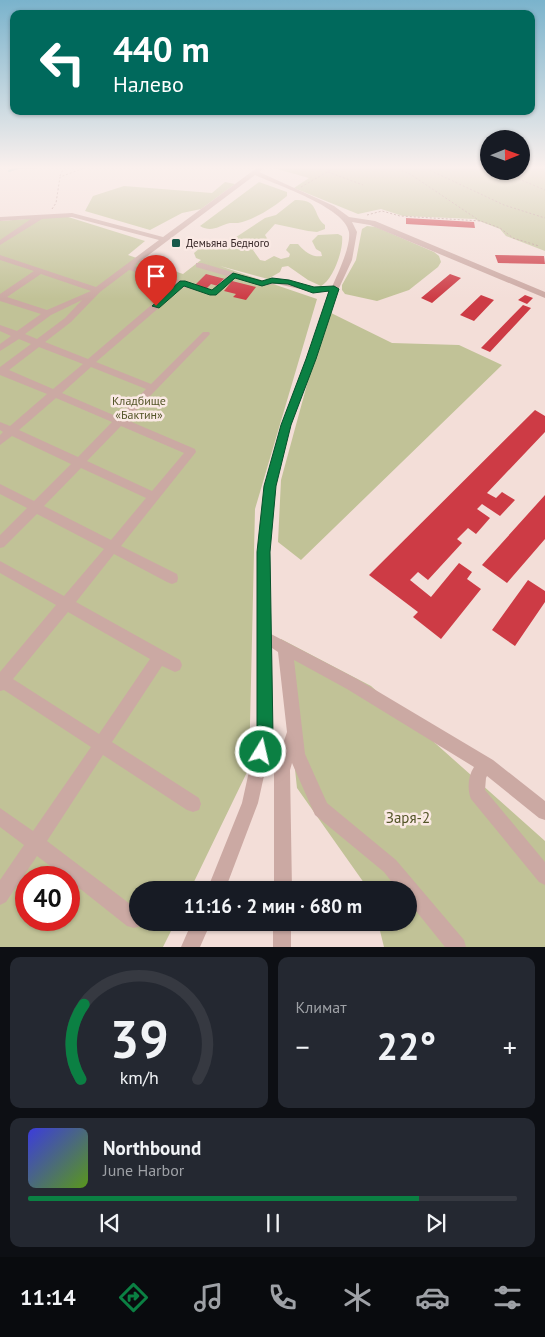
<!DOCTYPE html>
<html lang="ru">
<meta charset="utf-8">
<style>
:root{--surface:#171b24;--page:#242831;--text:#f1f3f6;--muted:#9ea1a6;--line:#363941;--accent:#0b8043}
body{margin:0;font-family:"PT Sans",sans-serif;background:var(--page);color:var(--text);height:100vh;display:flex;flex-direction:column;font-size:19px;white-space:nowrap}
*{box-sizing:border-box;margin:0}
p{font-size:16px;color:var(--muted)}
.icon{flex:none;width:28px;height:28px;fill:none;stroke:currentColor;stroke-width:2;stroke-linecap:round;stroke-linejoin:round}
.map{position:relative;height:947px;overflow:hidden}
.drawer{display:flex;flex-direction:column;gap:10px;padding:10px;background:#0d0f14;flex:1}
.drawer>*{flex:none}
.banner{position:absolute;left:10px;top:10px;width:525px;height:105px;border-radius:10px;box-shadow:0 1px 4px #0004;background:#00695c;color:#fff;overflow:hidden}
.needle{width:32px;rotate:89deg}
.fabs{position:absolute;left:480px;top:130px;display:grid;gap:10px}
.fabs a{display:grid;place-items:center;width:50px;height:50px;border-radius:50%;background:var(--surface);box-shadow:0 1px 4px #0004;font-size:25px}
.speed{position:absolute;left:15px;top:866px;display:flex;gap:10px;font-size:25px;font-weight:700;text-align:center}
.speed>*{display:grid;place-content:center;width:65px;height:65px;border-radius:50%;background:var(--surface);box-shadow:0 1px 4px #0004;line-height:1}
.speed .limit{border:8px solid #d22;background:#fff;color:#111}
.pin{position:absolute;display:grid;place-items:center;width:42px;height:42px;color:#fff;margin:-51px -21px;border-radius:50% 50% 50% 0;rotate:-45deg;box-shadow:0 0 5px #0007}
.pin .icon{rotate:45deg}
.me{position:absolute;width:55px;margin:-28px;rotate:9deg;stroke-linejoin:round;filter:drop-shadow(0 0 4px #0008)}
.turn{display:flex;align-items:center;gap:18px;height:105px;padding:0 20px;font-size:22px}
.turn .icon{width:65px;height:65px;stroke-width:2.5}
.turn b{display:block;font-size:35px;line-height:42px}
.big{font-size:38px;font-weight:700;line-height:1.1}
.drawer .widget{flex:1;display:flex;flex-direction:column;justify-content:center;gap:8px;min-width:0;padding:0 18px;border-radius:10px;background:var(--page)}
.drawer .dial{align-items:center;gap:0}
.dial svg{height:130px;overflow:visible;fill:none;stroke:var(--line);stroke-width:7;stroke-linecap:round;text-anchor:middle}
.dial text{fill:var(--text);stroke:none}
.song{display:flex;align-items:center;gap:15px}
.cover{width:60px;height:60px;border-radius:8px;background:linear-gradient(135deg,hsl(240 70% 55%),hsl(90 70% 35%))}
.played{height:5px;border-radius:2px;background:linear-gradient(90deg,var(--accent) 80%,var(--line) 80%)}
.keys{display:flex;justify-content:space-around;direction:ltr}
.heat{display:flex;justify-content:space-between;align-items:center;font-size:28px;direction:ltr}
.drawer .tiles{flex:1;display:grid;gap:10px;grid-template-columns:1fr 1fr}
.widget:last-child{grid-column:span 2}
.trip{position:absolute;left:129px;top:881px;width:288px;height:50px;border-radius:25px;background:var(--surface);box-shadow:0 1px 4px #0004;font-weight:700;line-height:50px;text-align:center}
.dock{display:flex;height:80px;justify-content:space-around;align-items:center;background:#090b0e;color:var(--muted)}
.dock .icon{width:35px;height:35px}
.dock .selected{color:var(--accent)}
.dock b{font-size:22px;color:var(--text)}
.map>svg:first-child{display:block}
.green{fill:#c1c297;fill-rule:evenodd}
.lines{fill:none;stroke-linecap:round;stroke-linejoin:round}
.stream{stroke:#75b1a1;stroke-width:2}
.building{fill:#cd3b45}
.path{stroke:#b7938e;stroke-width:1;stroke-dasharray:2 2;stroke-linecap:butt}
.minor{fill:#cba9a3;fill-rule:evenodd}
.route{fill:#0b8043;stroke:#07532c}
.poi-dot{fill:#19594a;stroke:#fae9e4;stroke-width:2}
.labels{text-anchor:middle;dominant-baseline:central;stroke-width:5;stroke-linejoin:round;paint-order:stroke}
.far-poi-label{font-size:11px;fill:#362626;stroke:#fae9e4;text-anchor:start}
.park-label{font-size:12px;fill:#535528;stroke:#fae9e4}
.near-park-label{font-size:15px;fill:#535528;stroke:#fae9e4}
</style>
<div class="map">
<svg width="545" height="947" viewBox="0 0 545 947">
<rect width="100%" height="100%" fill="#f3ded8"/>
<path class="green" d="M270,167H489V171H521V167H545V251L506,236L500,229L474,219L403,216L381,209L358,214L294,188L309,178Z
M225,182L235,184L201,209L182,213L150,230L85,211L93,196L124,186L212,193Z
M259,182L287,192V196C274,207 254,220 238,223C235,223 232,223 230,223C218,226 212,233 200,226Z
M295,200C320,199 312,215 325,225V229L317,232L308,231L275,224L265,235L268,240L266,243L258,245L253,250L260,260L265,261L274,256L281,259L289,257L290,254L286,250L290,244H298C304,251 312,258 322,256L321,252L316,249L312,241L318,235L338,234L342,236C344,249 333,280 321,286L308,280L288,266L282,267L280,272L268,279L220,266L317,299L255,509L249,768L190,890H138V922L175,923L163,947H0V221L65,216L145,241L128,255L183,274L201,260L196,258L194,253L206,243L224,245L265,218L276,215ZM26,878H69V920H26Z
M367,226L376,227L434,252L439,256L441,262L438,267L409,290L377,301L345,294L342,290V285L356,260L362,229Z
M327,311L392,343L459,345L502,365L301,560L278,542L281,480Z
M281,639L371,686L545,841V947H384L378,923L408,922V890H369L297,788Z"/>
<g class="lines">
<path class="stream" d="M9,171L18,168L40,167"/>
</g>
<path class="building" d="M406,218L474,222L475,228L406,224Z
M495,255L544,256L545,264L498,263Z
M206,274L225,279L218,286L211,284L206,289L194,286Z
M450,274L461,278L432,303L421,298Z
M232,281L256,287L246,300L233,297L236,294L224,291Z
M481,295L494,300L474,321L460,315Z
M525,295L533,298L527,304L518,300Z
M523,305L531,308L490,352L481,348Z
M535,410L545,416V432L487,493L496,498L502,492L515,500L500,516L482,504L477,509L490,518L476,534L468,528L457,539L462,543L428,580L418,572L410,580L431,597L459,563L472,572L467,579L481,589L441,639L413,617L418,612L369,575Z
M545,495V539L507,583L482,565Z
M528,580L545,591V602L515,646L492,630Z"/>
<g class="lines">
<path class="path" d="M394,167L410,174L480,221
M423,167L504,205L545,218
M500,171L545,190
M328,172L363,185
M60,176L64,167
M301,187L336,167
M52,209L56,203L60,177L87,167
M367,215L382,211L400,216L481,221L500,228L513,238L539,246"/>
<path class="minor" d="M258,167H265L259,172L334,206L349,217L375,221L545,292V298L370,225L352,222L357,232L352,260L334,299L316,359L291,425L276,486L270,552L271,634L357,679L493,760L545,801V820L539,818L487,776L486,778L485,790L545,862V885L539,882L471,799C467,789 468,776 474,767L347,689L294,660L305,754L327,803L396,860L464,940L466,947H445L408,901V890H398L384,872L315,815L292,763L290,770L292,890H274V770L287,732L278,652L272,648L273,735L258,803L225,890H207L242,803L257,735L258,552L264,486L281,425L306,359L329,292H314L277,284L262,286L234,278L213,295L183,287L96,362L151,384L203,332H209L210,334L127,420L195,449L196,452L121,546L177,574L178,578L177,582L172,584L167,582L114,554L76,602L180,660L182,665L180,670L175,672L162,666L112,742L199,798L201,804L199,810L193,812L187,810L103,755L47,841L138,910V922H142L141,926L134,928L127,926L69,880V878H66L37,856L6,902L0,905V880L24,845L0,827V808L33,831L91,747L4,690L0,691V672L56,605L0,573V561L64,596L104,549L37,514L4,547L0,548V535L27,508L0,494V484L34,501L71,464L12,436L0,445V435L3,432L0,430V422L10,426L47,394L0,375V367L31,344L19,339L0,351V344L11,336L0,331V325L17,331L41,314L0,301V294L34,271L0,260V255L96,287L159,240L72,217L42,219L0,245V240L31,219L0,221V217L72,213L163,237ZM255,175C276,185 345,207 349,232C351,246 338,273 332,287L314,288L277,279L262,281L202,263H196V267L227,276L212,290L134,266ZM129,270L176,284L88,359L45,342L71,322L100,292ZM41,274L91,291L47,310L7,297ZM82,300L65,318L37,339L25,334L51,315ZM39,347L83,364L53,389L9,370ZM91,367L146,389L118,417L62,393ZM56,398L112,422L78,457L19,430ZM121,426L184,453L152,491L87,461ZM81,468L146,498L111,540L44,506ZM68,612L150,659L99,734L13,679Z
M192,922H211L200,947H181Z
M273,922H291V947H273Z"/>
</g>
<linearGradient id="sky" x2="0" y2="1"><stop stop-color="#7ab3cc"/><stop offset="0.56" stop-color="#faf0ed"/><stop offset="1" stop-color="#faf0ed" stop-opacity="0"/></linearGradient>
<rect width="545" height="299" fill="url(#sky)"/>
<path class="route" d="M233,273L262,281L272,278L289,280L314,287L334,286L339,289L316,359L291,425L276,486L270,552L273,735L267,757L261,760L256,757L253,752L257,735V552L264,486L281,425L306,359L329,291L313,293L288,284L272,283L262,286L235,278L216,295H210L184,286L159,308L152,306L180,281H185L212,290Z"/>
<rect class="poi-dot" x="171" y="238" width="10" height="10" rx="2.5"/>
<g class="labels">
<g class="far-poi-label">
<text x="186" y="243">Демьяна Бедного</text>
</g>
<g class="park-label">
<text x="139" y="400">Кладбище<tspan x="139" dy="14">«Бактин»</tspan></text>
</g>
<g class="near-park-label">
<text x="408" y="817">Заря-2</text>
</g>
</g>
</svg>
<div class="fabs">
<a><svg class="needle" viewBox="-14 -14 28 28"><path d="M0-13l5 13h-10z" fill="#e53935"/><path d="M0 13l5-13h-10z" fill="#9ea1a6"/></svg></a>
</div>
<div class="speed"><div class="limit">40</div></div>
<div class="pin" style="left:156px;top:306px;background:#d93025"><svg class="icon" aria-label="arrive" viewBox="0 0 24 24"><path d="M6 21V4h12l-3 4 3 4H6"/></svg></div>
<svg class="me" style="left:261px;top:752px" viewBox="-20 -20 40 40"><circle r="17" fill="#0b8043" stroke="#fff" stroke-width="3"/><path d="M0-11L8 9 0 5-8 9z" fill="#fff"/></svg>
<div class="trip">11:16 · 2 мин · 680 m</div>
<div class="banner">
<div class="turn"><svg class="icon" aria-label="left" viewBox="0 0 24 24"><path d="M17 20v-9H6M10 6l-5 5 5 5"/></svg><div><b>440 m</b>Налево</div></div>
</div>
</div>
<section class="drawer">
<div class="tiles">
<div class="widget dial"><svg viewBox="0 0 100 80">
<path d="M14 69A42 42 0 1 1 86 69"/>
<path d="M14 69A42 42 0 0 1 16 23" stroke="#0b8043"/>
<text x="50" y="56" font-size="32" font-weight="700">39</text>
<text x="50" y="72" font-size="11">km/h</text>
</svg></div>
<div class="widget"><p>Климат</p>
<div class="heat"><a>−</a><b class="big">22°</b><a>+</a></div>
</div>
<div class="widget">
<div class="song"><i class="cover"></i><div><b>Northbound</b><p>June Harbor</p></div></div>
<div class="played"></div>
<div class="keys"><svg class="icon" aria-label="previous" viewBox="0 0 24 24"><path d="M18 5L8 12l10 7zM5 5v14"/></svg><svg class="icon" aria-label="pause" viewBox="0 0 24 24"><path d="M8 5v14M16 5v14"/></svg><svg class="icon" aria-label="next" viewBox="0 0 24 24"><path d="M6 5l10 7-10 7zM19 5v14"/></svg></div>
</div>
</div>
</section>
<nav class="dock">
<b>11:14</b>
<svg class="icon selected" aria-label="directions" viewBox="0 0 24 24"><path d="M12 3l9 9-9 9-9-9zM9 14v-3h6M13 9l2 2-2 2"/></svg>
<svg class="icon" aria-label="music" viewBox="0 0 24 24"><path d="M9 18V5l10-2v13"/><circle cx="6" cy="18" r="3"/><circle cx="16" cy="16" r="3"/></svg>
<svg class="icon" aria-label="phone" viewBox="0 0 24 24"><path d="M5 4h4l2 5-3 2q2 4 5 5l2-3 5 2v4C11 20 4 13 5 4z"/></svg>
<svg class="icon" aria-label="climate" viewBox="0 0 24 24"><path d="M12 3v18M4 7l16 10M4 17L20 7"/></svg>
<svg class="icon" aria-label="car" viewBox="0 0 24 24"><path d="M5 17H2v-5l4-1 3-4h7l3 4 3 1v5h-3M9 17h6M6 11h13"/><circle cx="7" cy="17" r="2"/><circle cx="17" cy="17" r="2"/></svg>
<svg class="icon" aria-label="filters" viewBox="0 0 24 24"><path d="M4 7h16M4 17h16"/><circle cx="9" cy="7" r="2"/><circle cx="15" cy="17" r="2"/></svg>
</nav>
